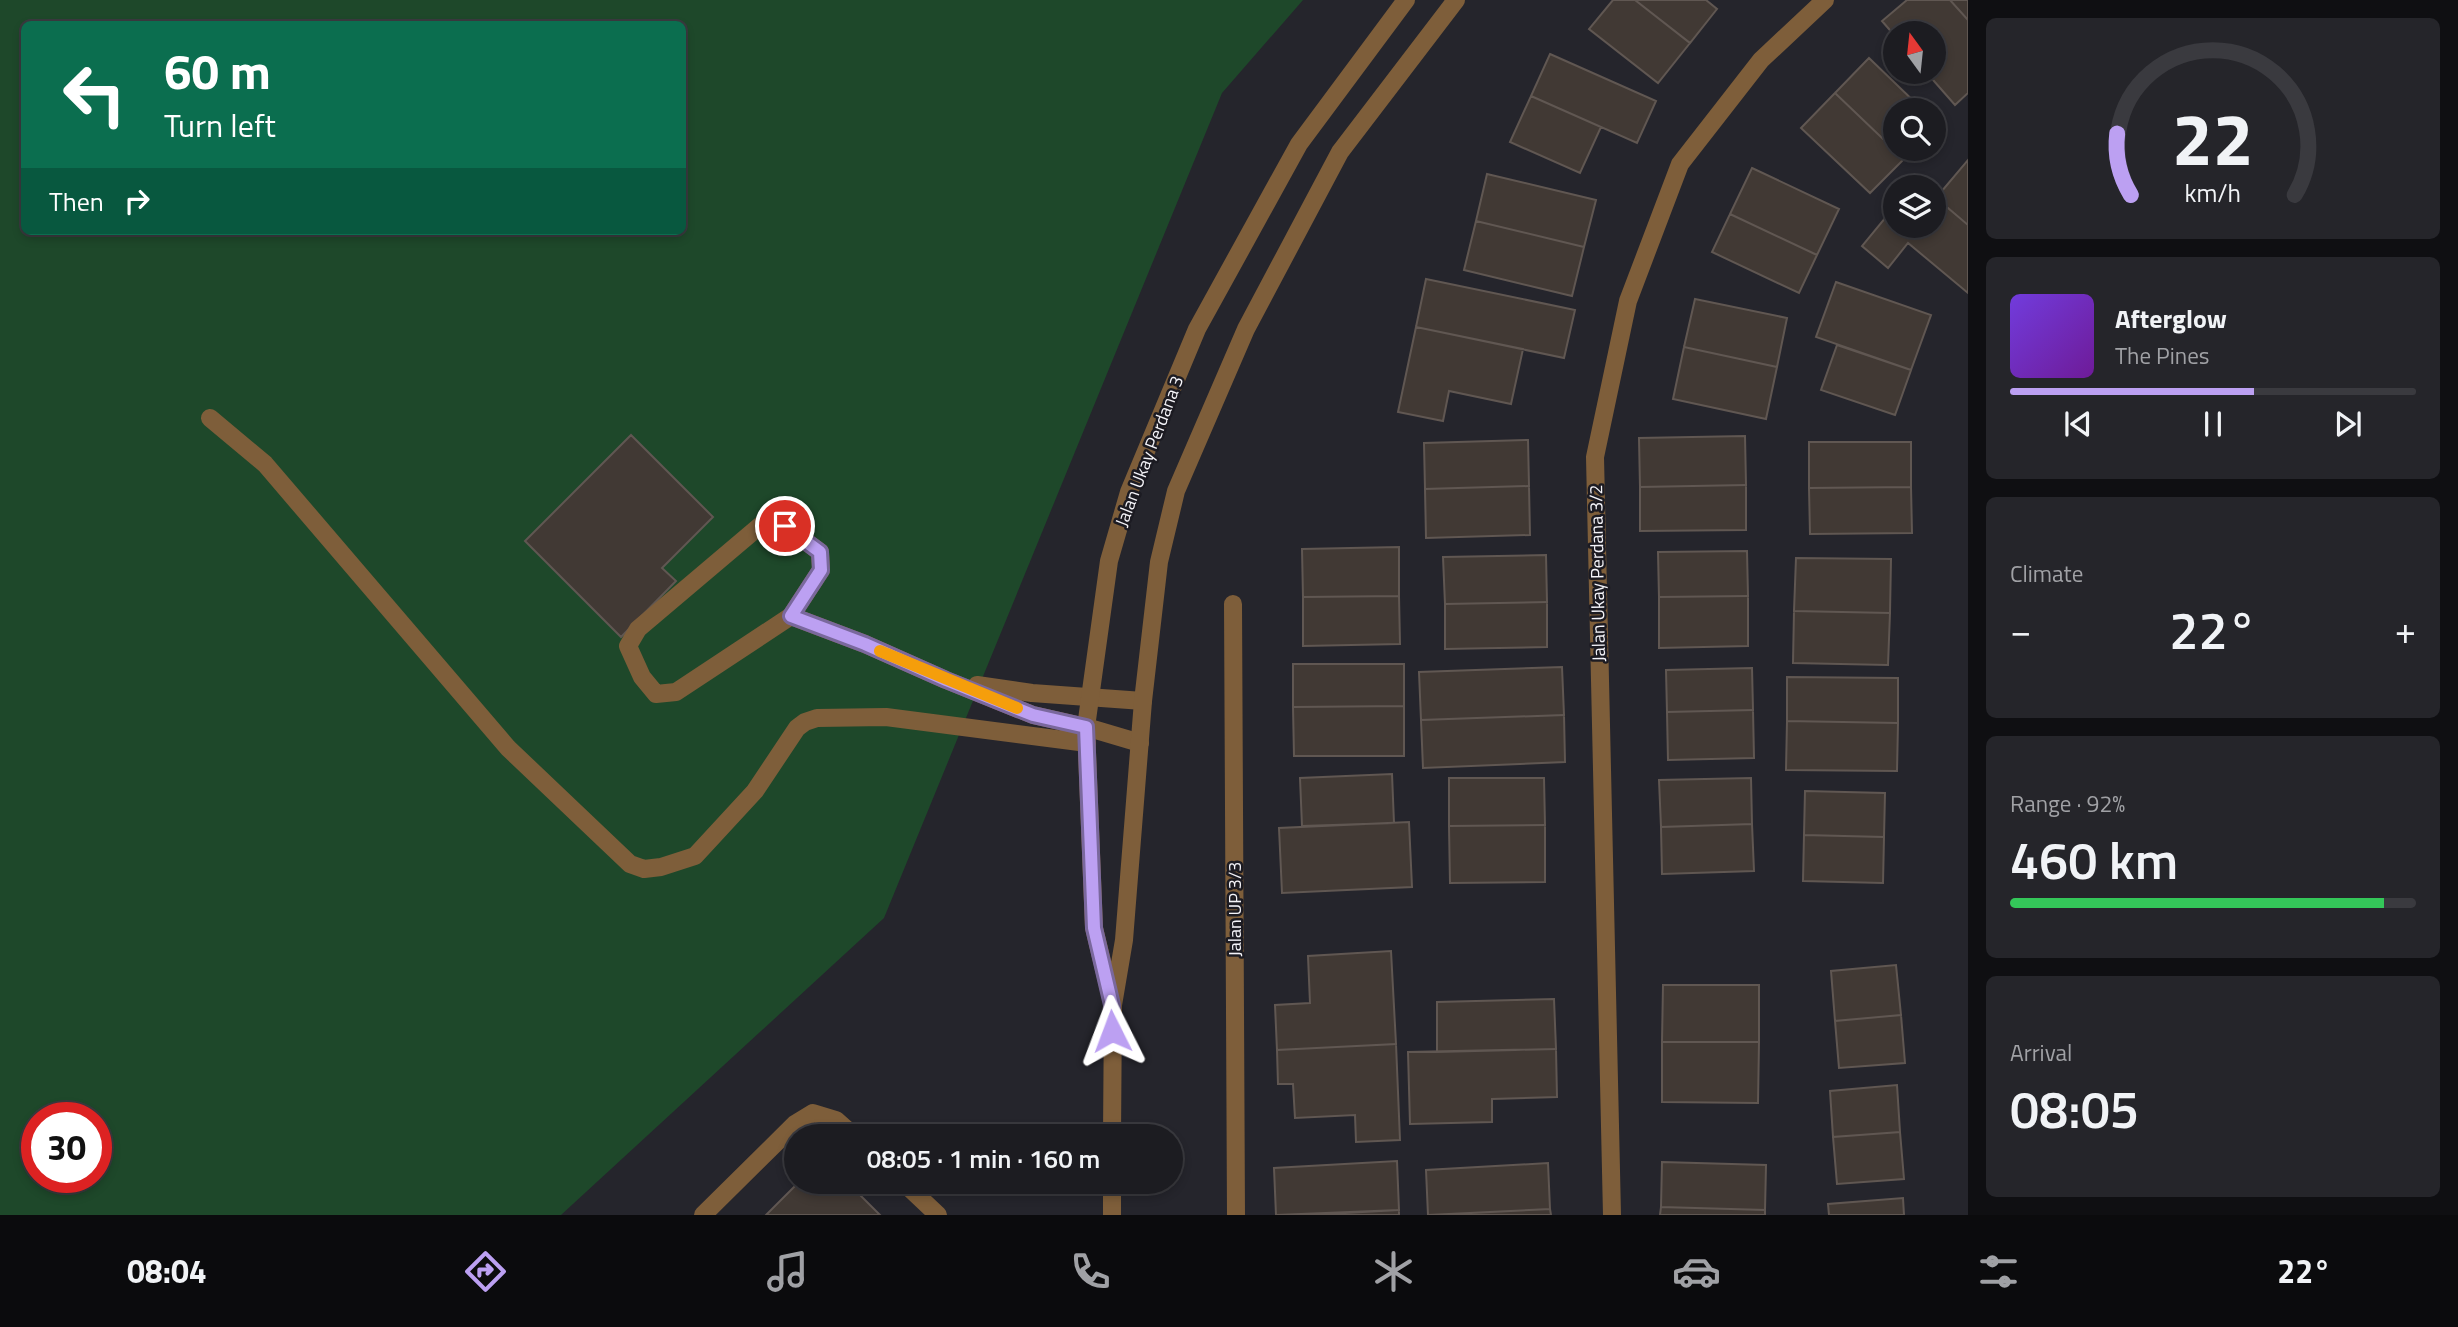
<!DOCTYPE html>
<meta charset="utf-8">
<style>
:root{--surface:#1c1c21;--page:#25252a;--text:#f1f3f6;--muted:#a0a1a5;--line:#3a3a3f;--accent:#bca0f2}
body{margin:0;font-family:"Titillium Web",sans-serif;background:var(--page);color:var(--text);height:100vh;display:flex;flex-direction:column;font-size:26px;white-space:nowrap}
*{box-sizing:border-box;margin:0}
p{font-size:23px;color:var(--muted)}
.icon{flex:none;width:38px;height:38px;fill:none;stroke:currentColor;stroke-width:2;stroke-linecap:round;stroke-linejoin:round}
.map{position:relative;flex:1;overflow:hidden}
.sheet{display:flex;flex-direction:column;gap:18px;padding:18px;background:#0f0f12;width:490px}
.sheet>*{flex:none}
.guide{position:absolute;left:21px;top:21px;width:665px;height:214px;border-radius:10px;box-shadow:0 4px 10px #0003,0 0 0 2px var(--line);background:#0b6e4f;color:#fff;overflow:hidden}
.needle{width:46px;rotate:345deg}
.fabs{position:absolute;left:1883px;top:21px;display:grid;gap:14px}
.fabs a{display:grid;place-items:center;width:63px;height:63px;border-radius:50%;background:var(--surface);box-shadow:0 4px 10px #0003,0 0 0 2px var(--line);font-size:35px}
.speed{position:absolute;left:21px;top:1102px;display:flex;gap:14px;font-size:35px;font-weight:700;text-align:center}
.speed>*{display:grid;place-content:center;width:91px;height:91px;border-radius:50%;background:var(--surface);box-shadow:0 4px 10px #0003,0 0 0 2px var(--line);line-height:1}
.speed .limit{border:10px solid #d22;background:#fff;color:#111}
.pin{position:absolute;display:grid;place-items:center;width:60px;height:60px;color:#fff;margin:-30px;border:4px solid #fff;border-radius:50%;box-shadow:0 2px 7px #0007}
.me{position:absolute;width:77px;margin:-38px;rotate:357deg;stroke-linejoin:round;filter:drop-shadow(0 0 5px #0008)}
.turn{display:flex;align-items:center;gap:24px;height:147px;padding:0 28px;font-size:32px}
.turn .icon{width:91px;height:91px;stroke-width:2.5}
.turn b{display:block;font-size:49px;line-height:60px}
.then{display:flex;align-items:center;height:66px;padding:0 28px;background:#0003;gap:14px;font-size:26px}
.big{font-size:52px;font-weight:600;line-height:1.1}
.sheet .card{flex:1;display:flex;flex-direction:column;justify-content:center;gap:10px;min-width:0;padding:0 24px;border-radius:10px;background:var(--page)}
.sheet .dial{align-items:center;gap:0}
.dial svg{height:182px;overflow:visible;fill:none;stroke:var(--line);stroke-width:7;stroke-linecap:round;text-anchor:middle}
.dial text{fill:var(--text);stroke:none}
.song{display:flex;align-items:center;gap:21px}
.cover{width:84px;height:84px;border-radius:10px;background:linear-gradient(135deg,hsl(260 70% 55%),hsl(280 70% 35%))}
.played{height:7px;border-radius:4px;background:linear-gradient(90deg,var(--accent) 60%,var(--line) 60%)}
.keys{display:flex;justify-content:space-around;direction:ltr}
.heat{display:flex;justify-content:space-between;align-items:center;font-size:38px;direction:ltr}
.charge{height:10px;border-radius:5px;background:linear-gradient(90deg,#34c759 92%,var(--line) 0)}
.trip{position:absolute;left:784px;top:1124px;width:399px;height:70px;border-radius:35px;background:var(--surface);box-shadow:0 4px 10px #0003,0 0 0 2px var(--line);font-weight:600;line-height:70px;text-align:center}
.dock{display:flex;height:112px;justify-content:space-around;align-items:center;background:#0b0b0d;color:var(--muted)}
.dock .icon{width:49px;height:49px}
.dock .active{color:var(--accent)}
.dock b{font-size:32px;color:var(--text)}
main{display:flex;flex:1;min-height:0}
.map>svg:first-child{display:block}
.green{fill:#1e482a;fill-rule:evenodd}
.building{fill:#413934;stroke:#605752;stroke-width:2}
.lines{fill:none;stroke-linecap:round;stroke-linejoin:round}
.lane{stroke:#7e5e3a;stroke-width:18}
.street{stroke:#7e5e3a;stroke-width:18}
.route-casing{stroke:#7a689d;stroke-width:18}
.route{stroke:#bca0f2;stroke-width:12}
.slow{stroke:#f59e0b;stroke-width:12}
.labels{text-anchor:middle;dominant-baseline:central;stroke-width:5;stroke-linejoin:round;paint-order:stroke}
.street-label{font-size:18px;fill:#f5f4f9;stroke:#1c1b22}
</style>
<main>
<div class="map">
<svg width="1968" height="1215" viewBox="0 0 1968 1215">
<rect width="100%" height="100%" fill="#25252c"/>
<path class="green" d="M0,0H1303L1222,93L884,918L561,1215H0ZM24,24H682V231H24ZM37,1118H96V1178H37Z"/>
<path class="building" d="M1613,0H1635L1690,43L1658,83L1589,29Z
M1635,0H1706L1717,9L1690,43Z
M1907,0H1950L1968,20V93L1955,105L1926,72H1934V33H1895V36L1882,21Z
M1950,0H1968V20Z
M1550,54L1656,101L1637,143L1531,96Z
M1869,58L1923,110H1895V149H1913L1904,159L1835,93Z
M1835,93L1904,159L1870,193L1801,128Z
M1531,96L1601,127L1580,173L1510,142Z
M1968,160V225L1936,198Z
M1752,168L1839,209L1817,255L1730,214Z
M1487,174L1596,200L1584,247L1476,221Z
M1934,196L1968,225V293L1908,243L1888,268L1862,246L1895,206V226H1934Z
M1730,214L1817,255L1799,293L1712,252Z
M1476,221L1584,247L1572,296L1464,270Z
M1426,279L1575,310L1564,358L1416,327Z
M1836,282L1931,315L1911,370L1816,337Z
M1695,299L1787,318L1777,367L1684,347Z
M1416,327L1523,349L1511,404L1449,391L1443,421L1398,412Z
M1837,345L1911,370L1895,415L1821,390Z
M1684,347L1777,367L1766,419L1673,399Z
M631,435L713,517L662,568L676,581L621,637L525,541Z
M1745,436L1746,485L1640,487L1639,438Z
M1528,440L1529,486L1425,489L1424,443Z
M1809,442H1911V487L1809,488Z
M1746,485V530L1640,531V487Z
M1529,486L1530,535L1426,538L1425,489Z
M1911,487L1912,533L1810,534L1809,488Z
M1399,547V596L1303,597L1302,549Z
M1747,551L1748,596L1659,597L1658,552Z
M1546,555L1547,602L1445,604L1443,557Z
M1796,558L1891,559L1890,613L1794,611Z
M1399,596L1400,644L1303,646V597Z
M1748,596V646L1659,648V597Z
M1547,602V647L1445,649V604Z
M1794,611L1890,613L1888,665L1793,663Z
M1293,664H1404V706L1293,707Z
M1562,667L1564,715L1421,720L1419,672Z
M1752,668L1753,710L1667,712L1666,670Z
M1787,677L1898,678V723L1787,721Z
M1404,706V756H1294L1293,707Z
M1753,710L1754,758L1668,760L1667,712Z
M1564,715L1565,762L1423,768L1421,720Z
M1787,721L1898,723L1897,771L1786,770Z
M1392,774L1394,823L1302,826L1300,778Z
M1449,778H1544L1545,825L1449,826Z
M1751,778L1752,824L1661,827L1659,780Z
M1805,791L1885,793L1884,837L1804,835Z
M1409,822L1412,887L1282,893L1279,828Z
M1752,824L1754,871L1662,874L1661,827Z
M1545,825V882L1450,883L1449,826Z
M1804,835L1884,837L1883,883L1803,881Z
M1391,951L1396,1044L1277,1050L1275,1005L1310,1003L1308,956Z
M1896,965L1901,1015L1835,1021L1831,971Z
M1663,985H1759V1042H1662Z
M1554,999L1556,1049L1437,1052V1002Z
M1901,1015L1905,1063L1839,1068L1835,1021Z
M1662,1042H1759L1758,1103L1662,1102Z
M1396,1044L1400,1140L1356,1142L1355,1115L1295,1118L1293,1084H1278L1277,1050Z
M1556,1049L1557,1097L1492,1099V1122L1410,1124L1408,1052Z
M1897,1085L1900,1132L1833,1137L1830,1091Z
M1900,1132L1904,1179L1837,1184L1833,1137Z
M1397,1161L1399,1210L1276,1215L1274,1168Z
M1662,1162L1766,1165L1765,1210L1661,1207Z
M1548,1163L1550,1209L1428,1215L1426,1170Z
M800,1181H846L880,1215H766Z
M1903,1198L1904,1215H1829L1828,1204Z
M1661,1207L1765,1210V1215H1660Z
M1550,1209L1551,1215H1431Z
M1399,1210V1215H1309Z"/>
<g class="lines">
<path class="lane" d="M210,418L265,464L508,748L630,864L644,869L661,867L695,856L755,791L797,728L805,722L817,718L886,717L1087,743
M762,524L785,526L820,552L821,570L791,616L676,692L656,694L642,677L628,646L638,629Z
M791,616L865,644L946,680L1033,715L1086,727L1140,743
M977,685L1032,693L1143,701"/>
<path class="street" d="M1233,604L1236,1215
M1111,998L1094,928L1086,727L1109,561L1129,492L1197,329L1299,144L1406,0
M1112,1136L1113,1005L1124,940L1143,701L1159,562L1176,491L1246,329L1340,152L1456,0
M902,1181L938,1215
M703,1215L795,1124L813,1113L836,1120L854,1136
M1112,1215V1181
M1612,1215L1595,457L1628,301L1680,164L1761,60L1825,0"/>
</g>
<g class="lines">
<g class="route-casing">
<path id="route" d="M785,526L820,552L821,570L791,616L865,644L946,680L1033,715L1086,727L1094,928L1112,1005V1031"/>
</g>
<use href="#route" class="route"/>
<path class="slow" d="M880,651L1017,708"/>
</g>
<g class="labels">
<g class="street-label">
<text transform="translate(1149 451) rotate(-69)">Jalan Ukay Perdana 3</text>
<text transform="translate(1597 573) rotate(-91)">Jalan Ukay Perdana 3/2</text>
<text transform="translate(1234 909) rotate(-90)">Jalan UP 3/3</text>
</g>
</g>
</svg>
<div class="fabs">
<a><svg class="needle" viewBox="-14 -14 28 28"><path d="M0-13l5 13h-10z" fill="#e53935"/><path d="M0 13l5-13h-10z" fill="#a0a1a5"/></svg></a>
<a><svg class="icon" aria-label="search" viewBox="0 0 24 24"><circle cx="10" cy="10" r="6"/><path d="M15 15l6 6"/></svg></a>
<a><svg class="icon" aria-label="layers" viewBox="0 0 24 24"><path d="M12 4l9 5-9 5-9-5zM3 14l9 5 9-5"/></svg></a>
</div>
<div class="speed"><div class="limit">30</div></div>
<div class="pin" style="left:785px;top:526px;background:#d93025"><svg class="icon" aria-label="arrive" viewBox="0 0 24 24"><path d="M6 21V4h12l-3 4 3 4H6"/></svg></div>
<svg class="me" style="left:1112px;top:1031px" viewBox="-20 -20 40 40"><path d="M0-17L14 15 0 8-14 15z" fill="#bca0f2" stroke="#fff" stroke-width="4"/></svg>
<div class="trip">08:05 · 1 min · 160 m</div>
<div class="guide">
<div class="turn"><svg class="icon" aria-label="left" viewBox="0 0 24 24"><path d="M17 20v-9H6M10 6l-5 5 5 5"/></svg><div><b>60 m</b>Turn left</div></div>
<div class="then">Then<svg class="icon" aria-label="right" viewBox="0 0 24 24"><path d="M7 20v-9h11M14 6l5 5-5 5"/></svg></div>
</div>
</div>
<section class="sheet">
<div class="card dial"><svg viewBox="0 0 100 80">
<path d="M14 69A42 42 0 1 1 86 69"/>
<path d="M14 69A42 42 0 0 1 8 42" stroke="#bca0f2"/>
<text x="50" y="56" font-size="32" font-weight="700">22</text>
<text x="50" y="72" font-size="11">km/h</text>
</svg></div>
<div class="card">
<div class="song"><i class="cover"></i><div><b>Afterglow</b><p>The Pines</p></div></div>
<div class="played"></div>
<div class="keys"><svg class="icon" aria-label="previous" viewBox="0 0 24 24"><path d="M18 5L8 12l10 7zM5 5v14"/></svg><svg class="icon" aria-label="pause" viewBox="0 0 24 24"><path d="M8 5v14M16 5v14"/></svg><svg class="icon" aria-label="next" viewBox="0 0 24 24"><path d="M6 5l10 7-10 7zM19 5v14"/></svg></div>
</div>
<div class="card"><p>Climate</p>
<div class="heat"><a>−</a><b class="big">22°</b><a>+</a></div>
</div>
<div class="card"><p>Range · 92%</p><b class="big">460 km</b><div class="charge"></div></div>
<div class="card"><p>Arrival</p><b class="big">08:05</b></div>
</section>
</main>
<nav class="dock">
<b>08:04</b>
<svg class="icon active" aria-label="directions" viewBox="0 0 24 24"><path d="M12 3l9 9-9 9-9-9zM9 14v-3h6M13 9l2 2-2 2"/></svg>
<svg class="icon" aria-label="music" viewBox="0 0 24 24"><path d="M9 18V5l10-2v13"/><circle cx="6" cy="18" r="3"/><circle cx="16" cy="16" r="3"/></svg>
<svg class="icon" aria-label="phone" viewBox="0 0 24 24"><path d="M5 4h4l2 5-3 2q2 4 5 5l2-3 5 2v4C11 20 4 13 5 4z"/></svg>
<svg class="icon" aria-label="climate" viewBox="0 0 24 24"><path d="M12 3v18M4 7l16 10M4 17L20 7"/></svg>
<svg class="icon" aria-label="car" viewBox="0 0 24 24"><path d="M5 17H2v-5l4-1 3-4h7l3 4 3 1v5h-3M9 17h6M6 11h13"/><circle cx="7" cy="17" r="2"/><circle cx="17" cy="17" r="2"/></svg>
<svg class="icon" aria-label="filters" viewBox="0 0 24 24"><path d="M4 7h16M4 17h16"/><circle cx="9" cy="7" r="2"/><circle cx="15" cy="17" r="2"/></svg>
<b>22°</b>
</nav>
